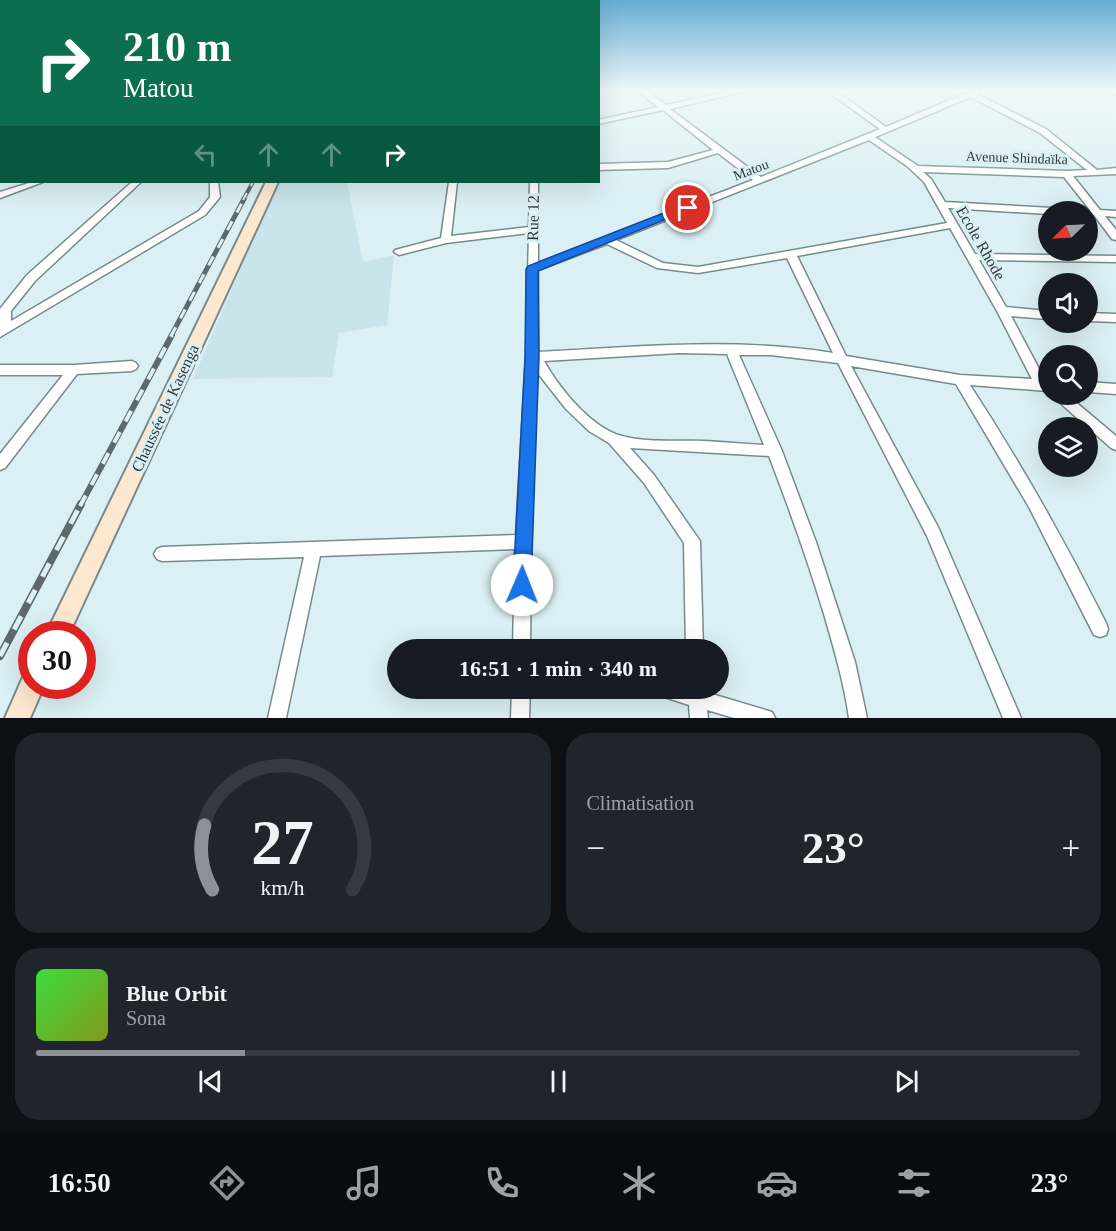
<!DOCTYPE html>
<html lang="fr">
<meta charset="utf-8">
<style>
:root{--surface:#171b24;--page:#20242c;--text:#f1f3f6;--muted:#9ea1a6;--line:#363941;--accent:#8c9099}
body{margin:0;font-family:Georgia,serif;background:var(--page);color:var(--text);height:100vh;display:flex;flex-direction:column;font-size:22px;white-space:nowrap}
*{box-sizing:border-box;margin:0}
p{font-size:20px;color:var(--muted)}
.icon{flex:none;width:33px;height:33px;fill:none;stroke:currentColor;stroke-width:2;stroke-linecap:round;stroke-linejoin:round}
.map{position:relative;height:718px;overflow:hidden}
.details{display:flex;flex-direction:column;gap:15px;padding:15px;background:#0d0f14;flex:1}
.details>*{flex:none}
.banner{position:absolute;left:0px;top:0px;width:600px;height:183px;box-shadow:0 6px 24px #0002;background:#0b6e4f;color:#fff;overflow:hidden}
.needle{width:39px;rotate:246deg}
.tools{position:absolute;left:1038px;top:201px;display:grid;gap:12px}
.tools a{display:grid;place-items:center;width:60px;height:60px;border-radius:50%;background:var(--surface);box-shadow:0 6px 24px #0002;font-size:30px}
.speed{position:absolute;left:18px;top:621px;display:flex;gap:12px;font-size:30px;font-weight:700;text-align:center}
.speed>*{display:grid;place-content:center;width:78px;height:78px;border-radius:50%;background:var(--surface);box-shadow:0 6px 24px #0002;line-height:1}
.speed .limit{border:9px solid #d22;background:#fff;color:#111}
.pin{position:absolute;display:grid;place-items:center;width:51px;height:51px;color:#fff;margin:-26px;border:3px solid #fff;border-radius:50%;box-shadow:0 2px 6px #0007}
.me{position:absolute;width:66px;margin:-33px;rotate:1deg;stroke-linejoin:round;filter:drop-shadow(0 0 4px #0008)}
.turn{display:flex;align-items:center;gap:21px;height:126px;padding:0 24px;font-size:27px}
.turn .icon{width:78px;height:78px;stroke-width:2.5}
.turn b{display:block;font-size:42px;line-height:51px}
.lanes{display:flex;align-items:center;height:57px;padding:0 24px;background:#0003;justify-content:center;gap:30px;direction:ltr}
.lanes .off{opacity:.35}
.big{font-size:45px;font-weight:600;line-height:1.1}
.details .card{flex:1;display:flex;flex-direction:column;justify-content:center;gap:9px;min-width:0;padding:0 21px;border-radius:24px;background:var(--page)}
.details .dial{align-items:center;gap:0}
.dial svg{height:156px;overflow:visible;fill:none;stroke:var(--line);stroke-width:7;stroke-linecap:round;text-anchor:middle}
.dial text{fill:var(--text);stroke:none}
.song{display:flex;align-items:center;gap:18px}
.cover{width:72px;height:72px;border-radius:9px;background:linear-gradient(135deg,hsl(120 70% 55%),hsl(70 70% 35%))}
.played{height:6px;border-radius:3px;background:linear-gradient(90deg,var(--accent) 20%,var(--line) 20%)}
.keys{display:flex;justify-content:space-around;direction:ltr}
.heat{display:flex;justify-content:space-between;align-items:center;font-size:33px;direction:ltr}
.details .tiles{flex:1;display:grid;gap:15px;grid-template-columns:1fr 1fr}
.card:last-child{grid-column:span 2}
.trip{position:absolute;left:387px;top:639px;width:342px;height:60px;border-radius:30px;background:var(--surface);box-shadow:0 6px 24px #0002;font-weight:600;line-height:60px;text-align:center}
.tabs{display:flex;height:96px;justify-content:space-around;align-items:center;background:#090b0e;color:var(--muted)}
.tabs .icon{width:42px;height:42px}
.tabs .current{color:var(--accent)}
.tabs b{font-size:27px;color:var(--text)}
.map>svg:first-child{display:block}
.built{fill:#c8e5eb}
.lines{fill:none;stroke-linecap:round;stroke-linejoin:round}
.minor-casing{stroke:#788a8e;stroke-width:3}
.secondary-casing{stroke:#788a8e;stroke-width:4}
.minor{fill:#fff;fill-rule:evenodd}
.secondary{fill:#fde8cf;fill-rule:evenodd}
.rail-far3-casing{stroke:#5e696c;stroke-width:4}
.rail-far2-casing{stroke:#5e696c;stroke-width:5}
.rail-far1-casing{stroke:#5e696c;stroke-width:6}
.rail-casing{stroke:#5e696c;stroke-width:8}
.rail-far3{stroke:#dbf0f4;stroke-width:2;stroke-dasharray:8;stroke-linecap:butt}
.rail-far2{stroke:#dbf0f4;stroke-width:3;stroke-dasharray:10;stroke-linecap:butt}
.rail-far1{stroke:#dbf0f4;stroke-width:4;stroke-dasharray:12;stroke-linecap:butt}
.rail{stroke:#dbf0f4;stroke-width:5;stroke-dasharray:15;stroke-linecap:butt}
.route{fill:#1a73e8;stroke:#114b97;stroke-width:1.5}
.labels{text-anchor:middle;dominant-baseline:central;stroke-width:6;stroke-linejoin:round;paint-order:stroke}
.far-street-label{font-size:14px;fill:#31393b;stroke:#dbf0f4}
.street-label{font-size:16px;fill:#31393b;stroke:#dbf0f4}
</style>
<div class="map">
<svg width="1116" height="718" viewBox="0 0 1116 718">
<rect width="100%" height="100%" fill="#dbf0f4"/>
<path class="built" d="M278,182H347L363,262L394,255L387,325L339,333L332,377L193,379Z"/>
<g class="lines">
<g class="minor-casing">
<path id="minor" d="M638,91H647L666,105L732,91H747L670,109L761,177L880,129L827,91H836L886,127L971,91H982L977,94L1046,129L1097,170L1116,168V174L1073,176L1100,210L1116,211V217L1105,216L1116,230V240L1112,239L1094,215L1089,214L1088,212L1090,210L1064,177L923,172L931,179L945,202L1070,209L1074,212H1048V214L948,208L975,254L1116,256V262L979,260L1006,307L1048,311V319L1011,316L1045,380H1048V391L970,385C1020,462 1065,541 1106,623L1108,629L1106,635L1100,637L1094,635L1029,507L956,384L851,366L938,527L1021,718H1003L927,536L838,363L771,355H739L782,451L816,542L855,662L867,718H849C844,682 834,649 824,614C808,561 789,508 769,456L630,448L654,475L700,541L703,650H686L684,543L644,483L609,443L589,431L566,409L537,372L531,542L530,650H513L515,549L320,556L286,718H268L304,557L162,561L157,559L154,554L157,549L162,547L516,535L526,357L529,233L446,243L399,255L394,252L395,250L441,238L449,182H457L451,236L529,227L530,182H538V263L753,180L718,153L668,168L598,170V164L668,162L713,150L663,110L598,124V120L658,107ZM971,97L1040,133L1087,170L1067,171L918,166L875,137ZM869,140L907,166L924,182L947,223L698,267L663,263L616,240ZM950,228L997,311L1032,379L960,375L846,356L797,256ZM607,244L657,268L698,273L787,258L833,353C736,337 635,347 538,352V270ZM679,353L727,354L764,445C744,444 724,442 704,441C678,440 633,444 609,431C583,417 558,386 544,361Z
M1109,91H1116V95Z
M0,104H2L0,109Z
M0,126H2L0,131Z
M0,161H2V167H0Z
M32,182H43L0,198V192Z
M132,182H141L35,281L11,311V321L199,211L210,197V182H218L220,197L205,215L0,337V309L27,275Z
M1088,313L1116,314V322L1088,321Z
M132,361L136,363L138,366L136,369L132,371L77,374L5,468L0,470V454L63,375H0V365H74Z
M1088,382L1116,384V394L1088,392Z
M1050,394H1066L1116,436V450L1111,448Z
M512,688H530L529,718H511Z
M652,688H705V692L772,712L775,718H734L707,710L708,718H690L689,705L655,694Z"/>
</g>
<g class="secondary-casing">
<path id="secondary" d="M266,182H278L69,634H46Z
M32,674V686H44L30,718H5L23,677Z"/>
</g>
<use href="#minor" class="minor"/>
<use href="#secondary" class="secondary"/>
<g class="rail-far3-casing">
<path id="rail-far3" d="M243,200L253,182"/>
</g>
<g class="rail-far2-casing">
<path id="rail-far2" d="M171,336L244,199"/>
</g>
<g class="rail-far1-casing">
<path id="rail-far1" d="M80,506L172,335"/>
</g>
<g class="rail-casing">
<path id="rail" d="M0,656L81,504"/>
</g>
<use href="#rail-far3" class="rail-far3"/>
<use href="#rail-far2" class="rail-far2"/>
<use href="#rail-far1" class="rail-far1"/>
<use href="#rail" class="rail"/>
</g>
<linearGradient id="sky" x2="0" y2="1"><stop stop-color="#64acd3"/><stop offset="0.47" stop-color="#eff8fa"/><stop offset="1" stop-color="#eff8fa" stop-opacity="0"/></linearGradient>
<rect width="1116" height="192" fill="url(#sky)"/>
<path class="route" d="M684,205H688L694,208L538,271L539,357L531,585L529,591L522,594L516,591L513,585L525,357L526,269L528,266Z"/>
<g class="labels">
<g class="far-street-label">
<text transform="translate(1017 158) rotate(2)">Avenue Shindaïka</text>
<text transform="translate(751 170) rotate(-21)">Matou</text>
</g>
<g class="street-label">
<text transform="translate(533 218) rotate(-89)">Rue 12</text>
<text transform="translate(981 243) rotate(60)">Ecole Rhode</text>
<text transform="translate(165 408) rotate(-65)">Chaussée de Kasenga</text>
</g>
</g>
</svg>
<div class="tools">
<a><svg class="needle" viewBox="-14 -14 28 28"><path d="M0-13l5 13h-10z" fill="#e53935"/><path d="M0 13l5-13h-10z" fill="#9ea1a6"/></svg></a>
<a><svg class="icon" aria-label="sound" viewBox="0 0 24 24"><path d="M4 9h4l5-4v14l-5-4H4zM17 9q2 3 0 6"/></svg></a>
<a><svg class="icon" aria-label="search" viewBox="0 0 24 24"><circle cx="10" cy="10" r="6"/><path d="M15 15l6 6"/></svg></a>
<a><svg class="icon" aria-label="layers" viewBox="0 0 24 24"><path d="M12 4l9 5-9 5-9-5zM3 14l9 5 9-5"/></svg></a>
</div>
<div class="speed"><div class="limit">30</div></div>
<div class="pin" style="left:688px;top:208px;background:#d93025"><svg class="icon" aria-label="arrive" viewBox="0 0 24 24"><path d="M6 21V4h12l-3 4 3 4H6"/></svg></div>
<svg class="me" style="left:522px;top:585px" viewBox="-20 -20 40 40"><circle r="19" fill="#fff"/><path d="M0-13L10 11 0 6-10 11z" fill="#1a73e8"/></svg>
<div class="trip">16:51 · 1 min · 340 m</div>
<div class="banner">
<div class="turn"><svg class="icon" aria-label="right" viewBox="0 0 24 24"><path d="M7 20v-9h11M14 6l5 5-5 5"/></svg><div><b>210 m</b>Matou</div></div>
<div class="lanes"><svg class="icon off" aria-label="left" viewBox="0 0 24 24"><path d="M17 20v-9H6M10 6l-5 5 5 5"/></svg><svg class="icon off" aria-label="ahead" viewBox="0 0 24 24"><path d="M12 20V5M6 11l6-6 6 6"/></svg><svg class="icon off" aria-label="ahead" viewBox="0 0 24 24"><path d="M12 20V5M6 11l6-6 6 6"/></svg><svg class="icon" aria-label="right" viewBox="0 0 24 24"><path d="M7 20v-9h11M14 6l5 5-5 5"/></svg></div>
</div>
</div>
<section class="details">
<div class="tiles">
<div class="card dial"><svg viewBox="0 0 100 80">
<path d="M14 69A42 42 0 1 1 86 69"/>
<path d="M14 69A42 42 0 0 1 10 36" stroke="#8c9099"/>
<text x="50" y="56" font-size="32" font-weight="700">27</text>
<text x="50" y="72" font-size="11">km/h</text>
</svg></div>
<div class="card"><p>Climatisation</p>
<div class="heat"><a>−</a><b class="big">23°</b><a>+</a></div>
</div>
<div class="card">
<div class="song"><i class="cover"></i><div><b>Blue Orbit</b><p>Sona</p></div></div>
<div class="played"></div>
<div class="keys"><svg class="icon" aria-label="previous" viewBox="0 0 24 24"><path d="M18 5L8 12l10 7zM5 5v14"/></svg><svg class="icon" aria-label="pause" viewBox="0 0 24 24"><path d="M8 5v14M16 5v14"/></svg><svg class="icon" aria-label="next" viewBox="0 0 24 24"><path d="M6 5l10 7-10 7zM19 5v14"/></svg></div>
</div>
</div>
</section>
<nav class="tabs">
<b>16:50</b>
<svg class="icon current" aria-label="directions" viewBox="0 0 24 24"><path d="M12 3l9 9-9 9-9-9zM9 14v-3h6M13 9l2 2-2 2"/></svg>
<svg class="icon" aria-label="music" viewBox="0 0 24 24"><path d="M9 18V5l10-2v13"/><circle cx="6" cy="18" r="3"/><circle cx="16" cy="16" r="3"/></svg>
<svg class="icon" aria-label="phone" viewBox="0 0 24 24"><path d="M5 4h4l2 5-3 2q2 4 5 5l2-3 5 2v4C11 20 4 13 5 4z"/></svg>
<svg class="icon" aria-label="climate" viewBox="0 0 24 24"><path d="M12 3v18M4 7l16 10M4 17L20 7"/></svg>
<svg class="icon" aria-label="car" viewBox="0 0 24 24"><path d="M5 17H2v-5l4-1 3-4h7l3 4 3 1v5h-3M9 17h6M6 11h13"/><circle cx="7" cy="17" r="2"/><circle cx="17" cy="17" r="2"/></svg>
<svg class="icon" aria-label="filters" viewBox="0 0 24 24"><path d="M4 7h16M4 17h16"/><circle cx="9" cy="7" r="2"/><circle cx="15" cy="17" r="2"/></svg>
<b>23°</b>
</nav>
